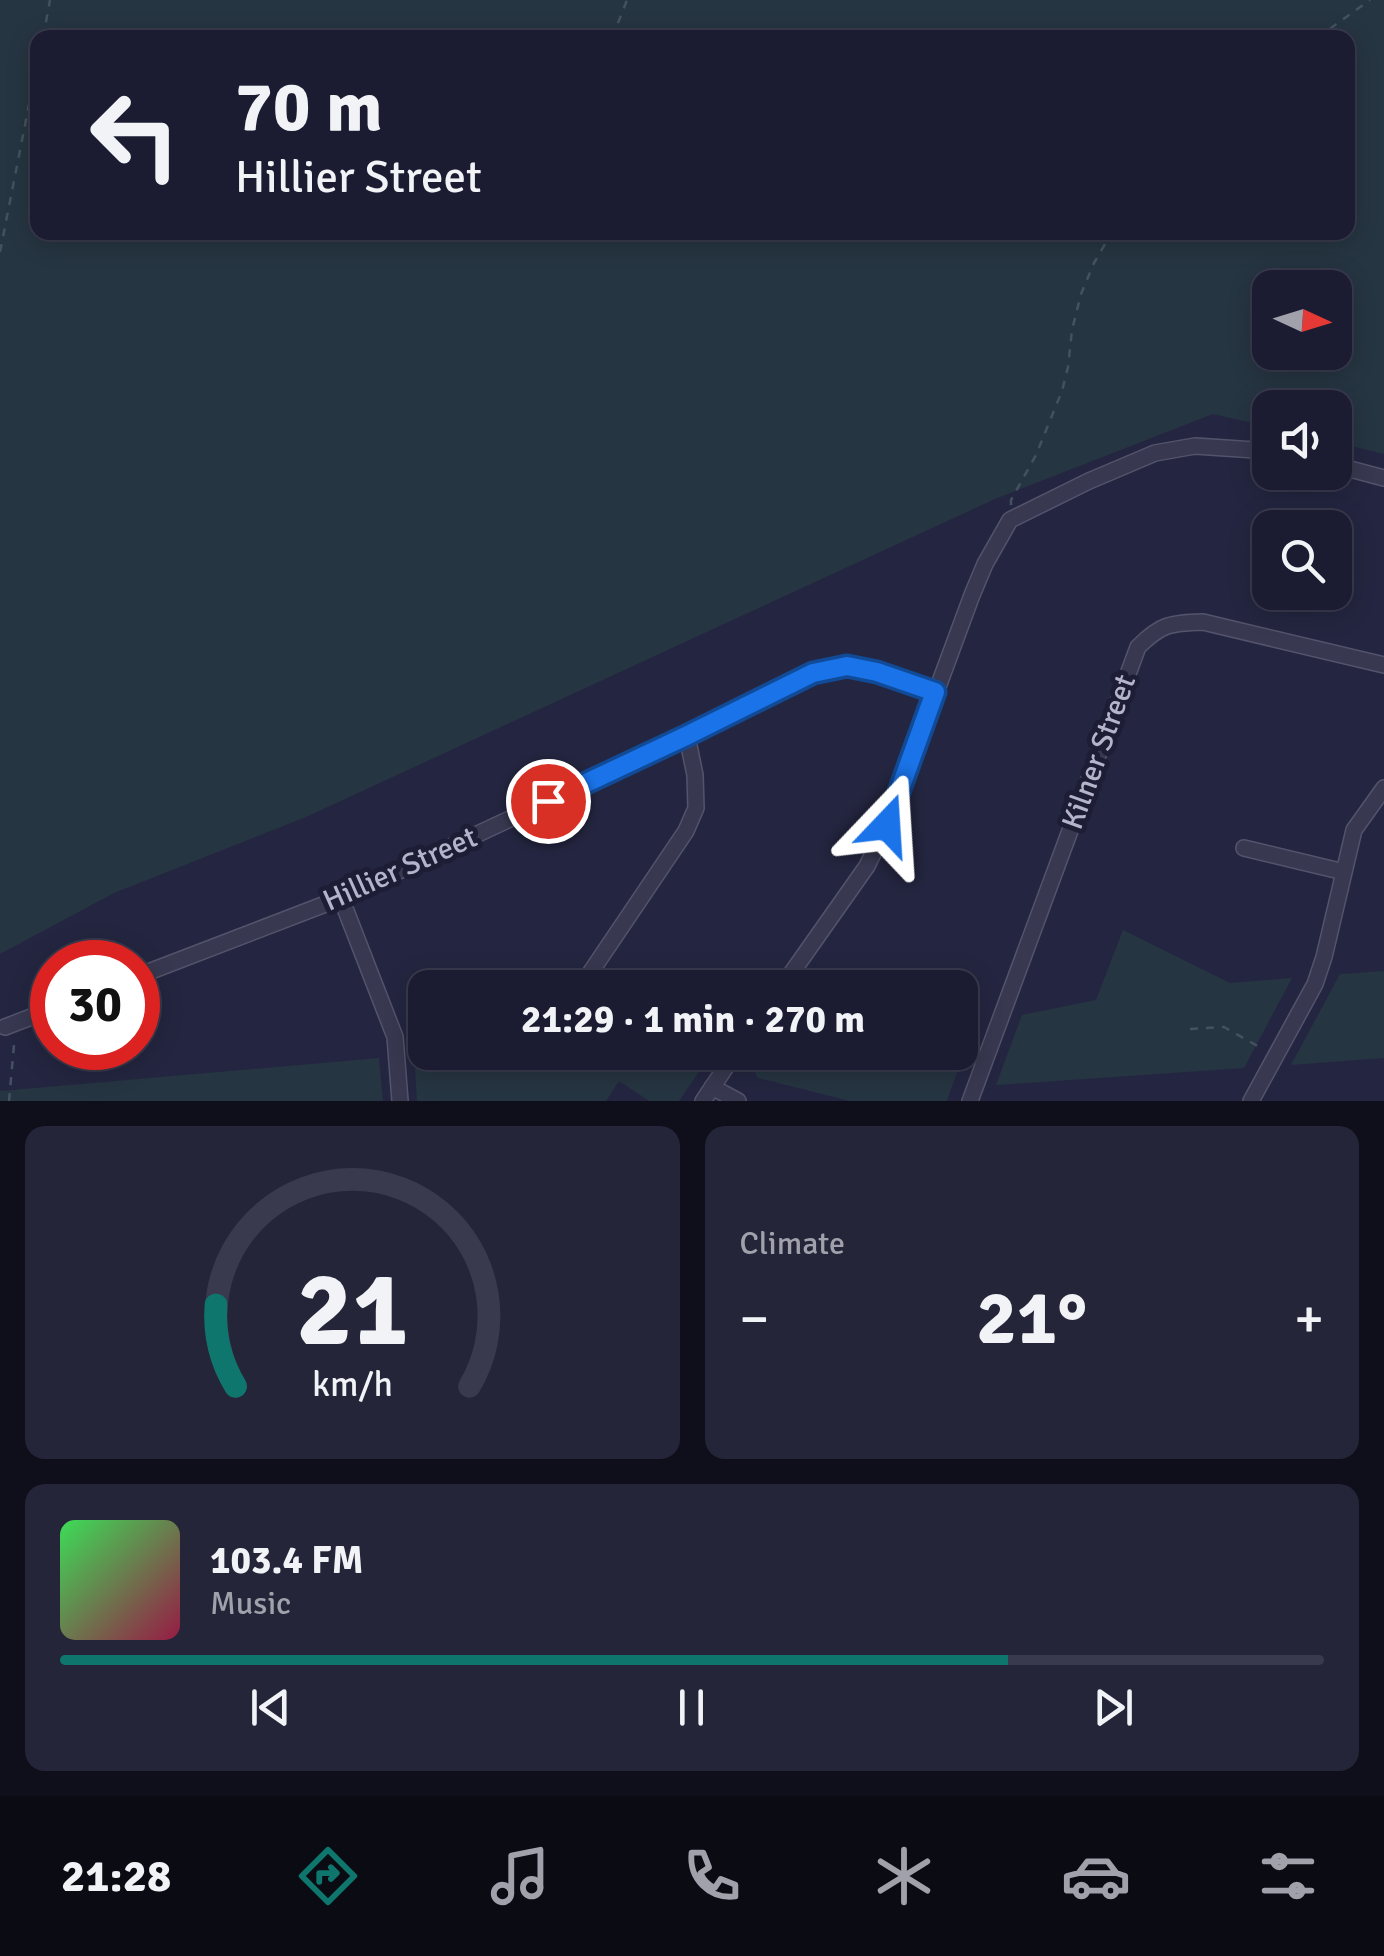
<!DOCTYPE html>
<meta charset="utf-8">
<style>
:root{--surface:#1b1c31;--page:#242539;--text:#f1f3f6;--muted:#a0a1ab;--line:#393a4d;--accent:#0f766e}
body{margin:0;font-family:Signika,sans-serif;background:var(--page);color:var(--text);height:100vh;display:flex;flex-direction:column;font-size:38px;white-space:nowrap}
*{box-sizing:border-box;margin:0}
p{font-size:32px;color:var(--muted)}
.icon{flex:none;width:55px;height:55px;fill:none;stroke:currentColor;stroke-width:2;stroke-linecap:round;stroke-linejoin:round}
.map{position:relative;height:1101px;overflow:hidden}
.details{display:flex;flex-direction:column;gap:25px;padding:25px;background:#0f0f1b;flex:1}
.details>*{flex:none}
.banner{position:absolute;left:30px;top:30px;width:1325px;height:210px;border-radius:20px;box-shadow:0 5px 25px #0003,0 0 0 2px var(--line);background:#1b1c31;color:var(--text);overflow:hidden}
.needle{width:65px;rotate:94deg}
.buttons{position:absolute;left:1252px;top:270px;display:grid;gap:20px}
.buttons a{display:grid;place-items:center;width:100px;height:100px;border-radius:20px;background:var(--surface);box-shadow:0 5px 25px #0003,0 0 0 2px var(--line);font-size:50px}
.speed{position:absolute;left:30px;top:940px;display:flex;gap:20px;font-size:50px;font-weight:700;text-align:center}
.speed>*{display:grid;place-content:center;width:130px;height:130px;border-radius:50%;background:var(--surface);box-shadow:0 5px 25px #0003,0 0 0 2px var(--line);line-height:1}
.speed .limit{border:15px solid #d22;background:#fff;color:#111}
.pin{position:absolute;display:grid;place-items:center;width:85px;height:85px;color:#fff;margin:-42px;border:5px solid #fff;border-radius:50%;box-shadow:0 2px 10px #0007}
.me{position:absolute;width:110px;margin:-55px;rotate:20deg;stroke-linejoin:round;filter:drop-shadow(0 0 8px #0008)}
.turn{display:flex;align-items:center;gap:35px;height:210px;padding:0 40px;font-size:45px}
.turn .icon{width:130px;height:130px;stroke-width:2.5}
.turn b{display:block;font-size:70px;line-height:85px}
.big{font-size:75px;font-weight:800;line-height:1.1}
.details .card{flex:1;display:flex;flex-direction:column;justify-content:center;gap:15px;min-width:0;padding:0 35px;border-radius:20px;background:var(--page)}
.details .dial{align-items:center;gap:0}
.dial svg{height:260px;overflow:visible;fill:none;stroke:var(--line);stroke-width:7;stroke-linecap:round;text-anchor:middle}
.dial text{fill:var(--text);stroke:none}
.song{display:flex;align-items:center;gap:30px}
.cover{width:120px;height:120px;border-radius:15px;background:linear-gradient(135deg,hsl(130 70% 55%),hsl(340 70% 35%))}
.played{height:10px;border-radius:5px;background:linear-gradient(90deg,var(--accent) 75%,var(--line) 75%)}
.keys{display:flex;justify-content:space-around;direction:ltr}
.heat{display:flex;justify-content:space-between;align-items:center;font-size:55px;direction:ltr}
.details .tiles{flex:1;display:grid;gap:25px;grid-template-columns:1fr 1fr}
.card:last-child{grid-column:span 2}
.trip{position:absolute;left:408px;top:970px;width:570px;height:100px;border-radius:20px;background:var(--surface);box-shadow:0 5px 25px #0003,0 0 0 2px var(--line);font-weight:800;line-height:100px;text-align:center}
.menu{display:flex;height:160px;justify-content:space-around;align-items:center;background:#0b0b14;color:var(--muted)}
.menu .icon{width:70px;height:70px}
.menu .on{color:var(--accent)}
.menu b{font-size:45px;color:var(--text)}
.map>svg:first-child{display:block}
.green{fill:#263542;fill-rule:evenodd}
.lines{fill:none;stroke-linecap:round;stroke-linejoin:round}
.street-casing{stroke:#53546b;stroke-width:18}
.path{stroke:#44525f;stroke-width:2.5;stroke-dasharray:8 8;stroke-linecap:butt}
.street{stroke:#383951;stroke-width:15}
.route-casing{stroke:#114b97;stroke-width:25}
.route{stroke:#1a73e8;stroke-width:18}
.labels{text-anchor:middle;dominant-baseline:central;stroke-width:10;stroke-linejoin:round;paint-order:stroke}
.street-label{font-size:30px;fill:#b4b5cb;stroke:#1d1e36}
</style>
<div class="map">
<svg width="1384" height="1101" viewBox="0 0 1384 1101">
<rect width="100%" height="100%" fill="#242641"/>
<path class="green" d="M0,0H1384V454L1335,442V408H1270V427L1213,414L995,499L306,817L114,893L0,954ZM38,38H1348V232H38ZM1270,288H1335V352H1270Z
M1123,930L1230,983L1292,978L1244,1068L996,1085L1022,1015L1096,1000Z
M1384,971V1058L1291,1065L1340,974Z
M960,1023L974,1024L947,1101H850L758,1078L755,1072L768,1053L960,1052Z
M441,1052H712V1053L679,1101H649L619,1081L606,1101H417L414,1055Z
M379,1058L383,1101H0V1091Z"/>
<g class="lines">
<g class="street-casing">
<path id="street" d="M1335,465L1384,478
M1244,848L1344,872
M341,898L395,1037L400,1101
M138,976L341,898L687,736L813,673L847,666L877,672L935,692
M580,988L686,831L696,808L695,775L687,736
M781,988L867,866L887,825L972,595L985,564L1010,520L1089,481L1155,453L1195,446L1270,451
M5,1027L52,1009
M712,1087L738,1101
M703,1101L736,1052
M970,1101L1138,647C1161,624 1170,623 1203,622L1384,665
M1251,1101L1315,984L1324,957L1354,830L1384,788"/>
</g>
<path class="path" d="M103,37L104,38
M43,38L50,0
M612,38L627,0
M1317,38L1370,0
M0,252L38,59
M1011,505V500L1036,455L1062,391L1068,367L1072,330L1081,294L1094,263L1112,232
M1190,1029L1224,1027L1261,1048
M9,1101L14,1045L13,1042"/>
<use href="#street" class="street"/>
</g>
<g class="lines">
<g class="route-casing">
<path id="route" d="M548,801L686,736L813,673L847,666L877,672L935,692L887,825"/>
</g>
<use href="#route" class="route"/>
</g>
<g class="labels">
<g class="street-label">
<text transform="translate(1099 752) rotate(-70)">Kilner Street</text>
<text transform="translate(400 869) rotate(-24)">Hillier Street</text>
</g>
</g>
</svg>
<div class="buttons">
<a><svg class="needle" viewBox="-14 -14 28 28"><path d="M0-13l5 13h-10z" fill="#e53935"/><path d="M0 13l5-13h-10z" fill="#a0a1ab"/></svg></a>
<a><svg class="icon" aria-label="sound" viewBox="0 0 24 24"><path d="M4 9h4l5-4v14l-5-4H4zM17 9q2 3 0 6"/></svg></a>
<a><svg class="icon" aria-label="search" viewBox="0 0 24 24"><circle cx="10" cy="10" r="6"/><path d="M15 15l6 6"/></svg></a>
</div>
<div class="speed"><div class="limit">30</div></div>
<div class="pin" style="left:548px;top:801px;background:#d93025"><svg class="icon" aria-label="arrive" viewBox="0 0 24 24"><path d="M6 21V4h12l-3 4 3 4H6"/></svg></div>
<svg class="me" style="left:887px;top:825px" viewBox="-20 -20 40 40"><path d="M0-17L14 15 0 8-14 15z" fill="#1a73e8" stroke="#fff" stroke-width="4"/></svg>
<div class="trip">21:29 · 1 min · 270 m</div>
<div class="banner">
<div class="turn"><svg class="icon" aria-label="left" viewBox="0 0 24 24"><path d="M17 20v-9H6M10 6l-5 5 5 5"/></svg><div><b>70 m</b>Hillier Street</div></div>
</div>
</div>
<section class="details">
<div class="tiles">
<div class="card dial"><svg viewBox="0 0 100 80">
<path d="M14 69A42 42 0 1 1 86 69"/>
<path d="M14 69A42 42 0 0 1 8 44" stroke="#0f766e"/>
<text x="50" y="56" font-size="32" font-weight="700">21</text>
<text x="50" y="72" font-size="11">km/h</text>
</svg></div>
<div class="card"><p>Climate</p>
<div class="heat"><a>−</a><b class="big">21°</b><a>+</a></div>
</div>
<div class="card">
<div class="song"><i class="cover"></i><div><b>103.4 FM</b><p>Music</p></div></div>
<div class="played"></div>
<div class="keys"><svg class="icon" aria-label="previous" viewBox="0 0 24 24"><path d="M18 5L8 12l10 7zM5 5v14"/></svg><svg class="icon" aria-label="pause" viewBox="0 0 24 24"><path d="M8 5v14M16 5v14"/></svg><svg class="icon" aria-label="next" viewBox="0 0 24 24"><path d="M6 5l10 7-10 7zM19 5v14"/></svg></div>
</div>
</div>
</section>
<nav class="menu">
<b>21:28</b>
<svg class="icon on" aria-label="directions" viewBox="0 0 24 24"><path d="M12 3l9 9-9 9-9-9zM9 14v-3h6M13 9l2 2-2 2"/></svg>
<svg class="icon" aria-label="music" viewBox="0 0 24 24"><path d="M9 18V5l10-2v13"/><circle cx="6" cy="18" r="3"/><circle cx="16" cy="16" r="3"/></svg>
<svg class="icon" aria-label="phone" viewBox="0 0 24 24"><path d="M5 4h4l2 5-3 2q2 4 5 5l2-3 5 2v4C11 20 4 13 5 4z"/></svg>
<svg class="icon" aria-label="climate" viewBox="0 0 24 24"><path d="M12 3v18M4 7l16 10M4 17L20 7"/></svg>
<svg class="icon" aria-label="car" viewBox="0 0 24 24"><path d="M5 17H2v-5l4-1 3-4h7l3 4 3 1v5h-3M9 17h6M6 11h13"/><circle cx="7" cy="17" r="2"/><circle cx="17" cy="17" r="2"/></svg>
<svg class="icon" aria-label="filters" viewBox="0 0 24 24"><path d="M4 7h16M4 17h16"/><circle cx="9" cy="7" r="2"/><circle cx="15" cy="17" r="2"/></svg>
</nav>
